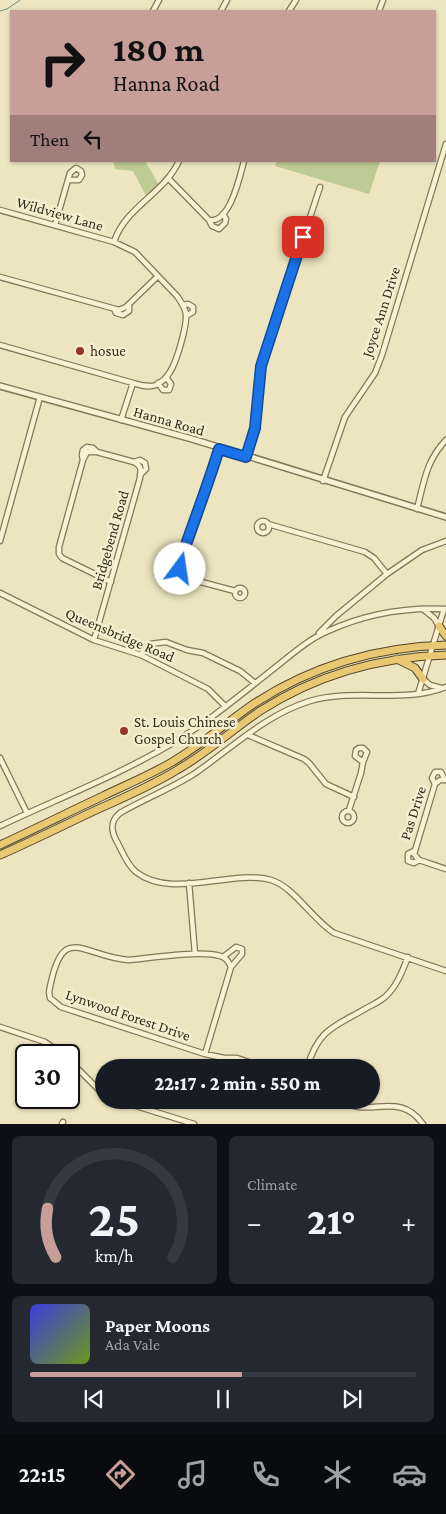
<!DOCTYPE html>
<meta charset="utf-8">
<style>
:root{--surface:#171b24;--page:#242831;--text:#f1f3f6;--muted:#9ea1a6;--line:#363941;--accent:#c89e99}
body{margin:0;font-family:"Crimson Pro",serif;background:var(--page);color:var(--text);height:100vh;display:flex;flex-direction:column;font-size:19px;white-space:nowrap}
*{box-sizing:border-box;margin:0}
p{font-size:16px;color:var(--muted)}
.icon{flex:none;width:28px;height:28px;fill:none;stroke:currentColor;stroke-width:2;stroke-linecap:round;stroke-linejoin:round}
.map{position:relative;height:1124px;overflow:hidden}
.panel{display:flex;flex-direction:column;gap:12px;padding:12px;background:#0d0f14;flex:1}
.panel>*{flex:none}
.hud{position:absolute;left:10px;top:10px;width:426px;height:152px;border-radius:0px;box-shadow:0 1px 4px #0004;background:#c89e99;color:#111;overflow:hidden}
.speed{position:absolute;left:15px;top:1044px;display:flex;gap:10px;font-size:25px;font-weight:700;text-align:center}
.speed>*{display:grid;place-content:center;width:65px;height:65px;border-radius:50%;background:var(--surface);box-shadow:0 1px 4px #0004;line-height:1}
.speed .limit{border:2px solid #111;border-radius:8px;background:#fff;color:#111}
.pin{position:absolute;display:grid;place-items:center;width:42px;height:42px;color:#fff;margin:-21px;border-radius:10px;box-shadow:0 2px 8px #0006}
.me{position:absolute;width:55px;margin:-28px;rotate:14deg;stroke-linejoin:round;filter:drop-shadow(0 0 4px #0008)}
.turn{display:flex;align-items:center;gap:18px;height:105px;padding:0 20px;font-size:22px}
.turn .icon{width:65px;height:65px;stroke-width:2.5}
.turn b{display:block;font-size:35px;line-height:42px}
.then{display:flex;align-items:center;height:48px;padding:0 20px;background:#0003;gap:10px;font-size:19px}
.big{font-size:38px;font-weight:800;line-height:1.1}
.panel .card{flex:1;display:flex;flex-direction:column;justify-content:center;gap:8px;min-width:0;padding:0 18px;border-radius:8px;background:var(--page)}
.panel .dial{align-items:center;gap:0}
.dial svg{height:130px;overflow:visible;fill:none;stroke:var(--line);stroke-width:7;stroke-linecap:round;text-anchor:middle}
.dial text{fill:var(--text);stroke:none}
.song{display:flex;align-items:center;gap:15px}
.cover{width:60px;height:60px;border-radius:8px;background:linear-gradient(135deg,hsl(240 70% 55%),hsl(80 70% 35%))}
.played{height:5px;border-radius:2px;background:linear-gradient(90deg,var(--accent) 55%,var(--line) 55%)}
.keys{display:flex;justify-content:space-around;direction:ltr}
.heat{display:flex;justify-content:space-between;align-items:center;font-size:28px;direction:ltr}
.panel .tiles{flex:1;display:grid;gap:12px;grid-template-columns:1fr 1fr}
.card:last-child{grid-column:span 2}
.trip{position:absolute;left:95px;top:1059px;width:285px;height:50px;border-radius:25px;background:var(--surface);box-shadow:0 1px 4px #0004;font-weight:800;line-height:50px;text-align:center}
.dock{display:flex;height:80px;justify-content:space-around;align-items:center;background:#090b0e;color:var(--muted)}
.dock .icon{width:35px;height:35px}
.dock .active{color:var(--accent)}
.dock b{font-size:22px;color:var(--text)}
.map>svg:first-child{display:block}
.green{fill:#becb94}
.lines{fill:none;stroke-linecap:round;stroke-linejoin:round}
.stream{stroke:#6a8d89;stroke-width:1}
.minor-casing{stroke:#867658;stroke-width:7}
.tertiary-casing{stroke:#867658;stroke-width:8}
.trunk-casing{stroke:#54442c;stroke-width:9}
.minor{stroke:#f8f2d3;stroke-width:4.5}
.tertiary{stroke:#f8f2d3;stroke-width:5}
.trunk{stroke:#e8c873;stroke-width:7}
.route-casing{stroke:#114b97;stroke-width:12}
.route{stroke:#1a73e8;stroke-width:9}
.poi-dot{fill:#953528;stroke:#f5efcf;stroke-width:2}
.labels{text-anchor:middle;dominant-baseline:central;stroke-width:5;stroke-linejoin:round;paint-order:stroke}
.street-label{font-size:15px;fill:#362c1c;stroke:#f5efcf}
.poi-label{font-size:15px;fill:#362c1c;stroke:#f5efcf;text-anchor:start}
</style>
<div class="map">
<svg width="446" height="1124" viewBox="0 0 446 1124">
<rect width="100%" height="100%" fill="#ede5c0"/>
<path class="green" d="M113,161H145L159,185L146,196L133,171L115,169Z
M277,161H380L369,194L275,166Z"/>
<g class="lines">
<path class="stream" d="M0,11L7,9L20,0"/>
<g class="minor-casing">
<path id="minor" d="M153,11L159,0
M221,11L227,0
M289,11L296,0
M379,11L383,0
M168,178L209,220C230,224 240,176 244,161
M0,210L114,242
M209,220L212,226L219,229L225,223L226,219L223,214
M55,225L70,173L76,168L81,171L82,175L79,180H68
M0,277L119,310L126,307L158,276
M183,305L188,304L193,307V312L186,316
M114,309L116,313L123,315L129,311V304
M0,345L133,383
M158,383L163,390H169L171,384L166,377
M121,420L133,383C140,385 148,388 156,385C162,382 167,377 170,372C177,361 187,326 186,314C185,307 181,302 177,296L135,252L114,242C125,207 164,194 179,161
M219,449L205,495L196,514L179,565L182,573L190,579L235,591
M246,457L255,428L261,366L320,187
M83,460L82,455L83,450L87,447L93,448L97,452
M134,462L140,460L145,463L146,469L140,475
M323,481L345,417L375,373L382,355L446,144
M417,509C424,482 426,461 446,440
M257 527a6 6 0 1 1 12 0a6 6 0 1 1-12 0Z
M268,524L365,552L374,558L387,574
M0,541L40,397
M179,566L175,567L172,571L174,579L181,581L188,578
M235 593a5 5 0 1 1 10 0a5 5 0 1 1-10 0Z
M0,593L94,640L141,655L208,689L225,706
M423,609L434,618L439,626
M319,633L336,616L387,574L422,550L446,541
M94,640L140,478C141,470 142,466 134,462L97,452H87L83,460L59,547V554L62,558L111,582
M141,655L150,644L166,642L187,650L203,653L240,671L255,683
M423,679L430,685L441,688
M446,687C402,704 355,688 310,701C265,715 232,748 194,774C170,789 144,799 120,813C110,821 111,830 116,840C122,850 126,864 136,872C172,900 231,869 271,880C293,886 313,920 334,933L446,971
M418,694L444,609
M248,735L304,759L309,763L326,784L354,797
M359,748H363L367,752L363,762L355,756L356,750Z
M0,758L27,813
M446,780H440L435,784L414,854L419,860L446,869
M435,784L432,778L435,772H441L445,780
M349,810L361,773L363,762
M342 817a6 6 0 1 1 12 0a6 6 0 1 1-12 0Z
M0,826C57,799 117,776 171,744C207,723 239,696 272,670C290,656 307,640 328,631C365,614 405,607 446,609
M414,851L408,854V861L414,863L419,860
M189,883L195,954
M223,957L236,947L242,949V954L231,967
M0,1027L45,1042L64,1055
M205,1054L231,967C229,962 225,957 220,956C201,950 150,958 128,960C81,956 62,920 49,992L50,998L61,1007L205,1054L224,1058H237L265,1068
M69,1060L104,1095
M307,1068C318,1030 333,1027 365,1009C372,1005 379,1002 385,997C397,986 402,972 408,957
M117,1100L194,1124
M342,1100C367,1120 398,1089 423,1124
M62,1124L63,1122"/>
</g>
<g class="tertiary-casing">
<path id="tertiary" d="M0,386L192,439L446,517"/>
</g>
<g class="trunk-casing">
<path id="trunk" d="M439,626L446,636
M397,659L415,668L423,679
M0,845C35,829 69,812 103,796C126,785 150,775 172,762C201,745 227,722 255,703C312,666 378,647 446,645
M0,855C32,841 64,825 96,810C123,798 151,786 177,770C207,753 232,730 260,711C316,675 380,657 446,655"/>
</g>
<use href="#minor" class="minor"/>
<use href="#tertiary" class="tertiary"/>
<use href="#trunk" class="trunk"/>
</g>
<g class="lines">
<g class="route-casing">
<path id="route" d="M180,569L179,565C192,526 207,488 219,449L246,457L255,428L261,366L303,237"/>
</g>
<use href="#route" class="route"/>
</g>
<g class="poi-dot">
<circle cx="80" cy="351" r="5"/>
<circle cx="124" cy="731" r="5"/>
</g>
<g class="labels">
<g class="street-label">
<text transform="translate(60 214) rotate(16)">Wildview Lane</text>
<text transform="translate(381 312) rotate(-72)">Joyce Ann Drive</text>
<text transform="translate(169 421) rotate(16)">Hanna Road</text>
<text transform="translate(110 540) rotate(-74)">Bridgebend Road</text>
<text transform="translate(120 635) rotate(23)">Queensbridge Road</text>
<text transform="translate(413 813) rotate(-72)">Pas Drive</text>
<text transform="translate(128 1015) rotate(19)">Lynwood Forest Drive</text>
</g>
<g class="poi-label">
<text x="90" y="351">hosue</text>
<text x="134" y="722">St. Louis Chinese<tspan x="134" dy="17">Gospel Church</tspan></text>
</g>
</g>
</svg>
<div class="speed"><div class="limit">30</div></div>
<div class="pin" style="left:303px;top:237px;background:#d93025"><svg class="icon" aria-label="arrive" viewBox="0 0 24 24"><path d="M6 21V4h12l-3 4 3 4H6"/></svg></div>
<svg class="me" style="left:180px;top:569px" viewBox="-20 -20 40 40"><circle r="19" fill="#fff"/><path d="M0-13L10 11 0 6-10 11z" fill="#1a73e8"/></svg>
<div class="trip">22:17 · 2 min · 550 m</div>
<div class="hud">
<div class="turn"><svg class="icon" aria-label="right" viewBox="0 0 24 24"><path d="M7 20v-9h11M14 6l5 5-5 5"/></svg><div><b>180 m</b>Hanna Road</div></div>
<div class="then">Then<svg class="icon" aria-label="left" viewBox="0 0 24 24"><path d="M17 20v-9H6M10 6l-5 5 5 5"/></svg></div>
</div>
</div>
<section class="panel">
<div class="tiles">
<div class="card dial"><svg viewBox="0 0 100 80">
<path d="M14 69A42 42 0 1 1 86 69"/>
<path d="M14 69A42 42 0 0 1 9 39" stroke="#c89e99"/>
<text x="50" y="56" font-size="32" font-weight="700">25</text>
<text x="50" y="72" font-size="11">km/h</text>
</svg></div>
<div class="card"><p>Climate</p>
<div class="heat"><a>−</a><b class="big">21°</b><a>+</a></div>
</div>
<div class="card">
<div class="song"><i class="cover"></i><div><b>Paper Moons</b><p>Ada Vale</p></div></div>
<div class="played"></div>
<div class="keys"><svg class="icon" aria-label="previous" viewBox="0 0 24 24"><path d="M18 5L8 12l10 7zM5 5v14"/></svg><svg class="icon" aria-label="pause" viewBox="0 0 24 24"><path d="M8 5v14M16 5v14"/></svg><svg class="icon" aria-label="next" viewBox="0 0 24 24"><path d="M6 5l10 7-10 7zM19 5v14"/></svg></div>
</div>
</div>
</section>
<nav class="dock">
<b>22:15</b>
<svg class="icon active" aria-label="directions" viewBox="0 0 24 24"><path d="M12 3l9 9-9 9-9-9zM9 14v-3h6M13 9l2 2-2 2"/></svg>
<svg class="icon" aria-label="music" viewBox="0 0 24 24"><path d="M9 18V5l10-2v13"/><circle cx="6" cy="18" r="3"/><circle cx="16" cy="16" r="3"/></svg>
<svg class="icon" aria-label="phone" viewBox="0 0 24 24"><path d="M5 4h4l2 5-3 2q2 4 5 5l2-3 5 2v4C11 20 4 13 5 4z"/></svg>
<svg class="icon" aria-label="climate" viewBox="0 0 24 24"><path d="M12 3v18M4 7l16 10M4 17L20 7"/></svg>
<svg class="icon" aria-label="car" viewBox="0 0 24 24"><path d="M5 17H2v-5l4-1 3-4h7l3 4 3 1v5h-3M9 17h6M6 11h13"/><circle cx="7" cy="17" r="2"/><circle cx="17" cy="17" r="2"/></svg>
</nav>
